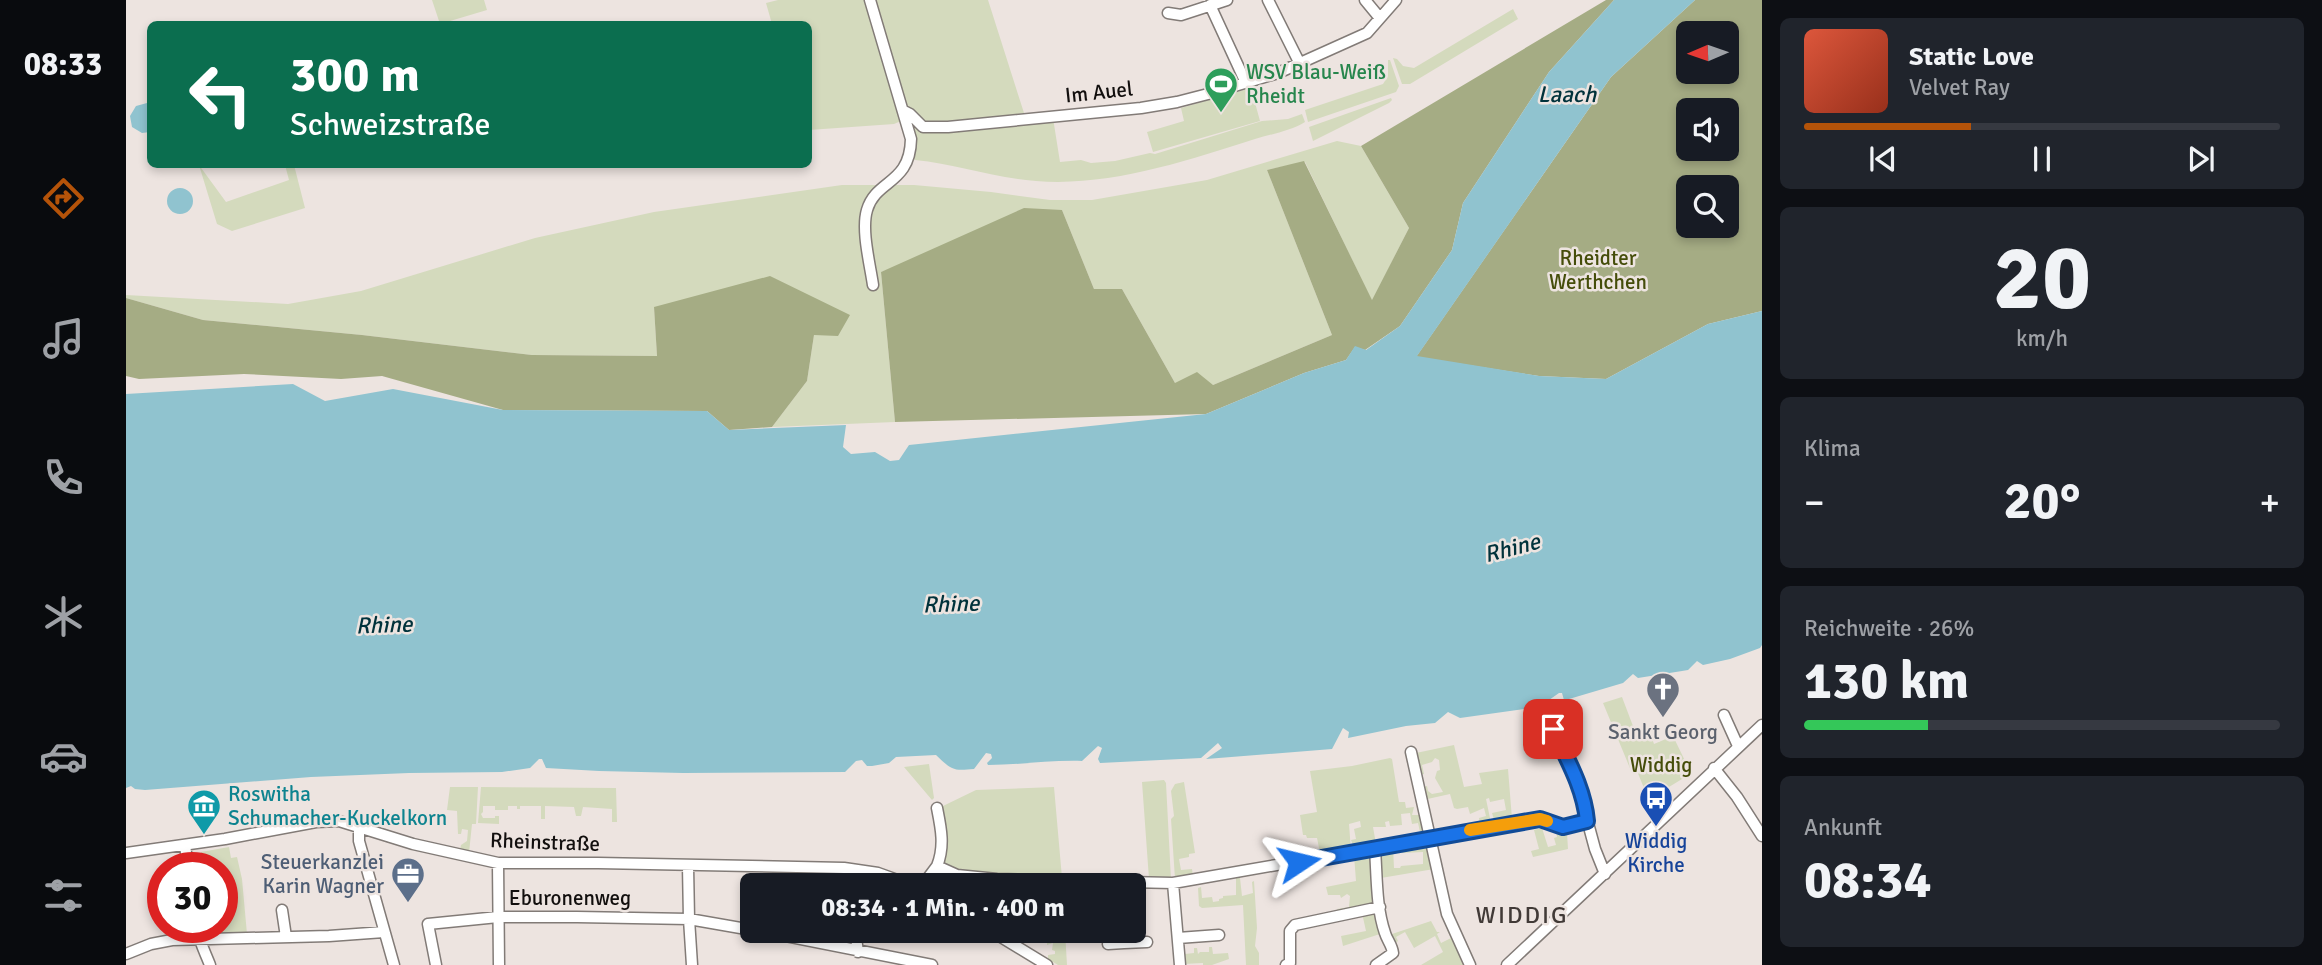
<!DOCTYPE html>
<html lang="de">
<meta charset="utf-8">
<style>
:root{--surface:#171b24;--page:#20242c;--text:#f1f3f6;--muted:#9ea1a6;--line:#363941;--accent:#b45309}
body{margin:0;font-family:Signika,sans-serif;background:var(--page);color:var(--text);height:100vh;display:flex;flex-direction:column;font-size:26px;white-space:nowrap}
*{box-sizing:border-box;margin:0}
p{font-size:23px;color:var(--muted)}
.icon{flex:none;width:38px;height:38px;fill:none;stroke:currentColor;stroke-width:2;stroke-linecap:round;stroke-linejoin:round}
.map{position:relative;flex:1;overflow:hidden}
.side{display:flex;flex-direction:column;gap:18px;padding:18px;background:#0d0f14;width:560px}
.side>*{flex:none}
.hud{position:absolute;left:21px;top:21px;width:665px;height:147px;border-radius:10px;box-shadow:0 4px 10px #0003;background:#0b6e4f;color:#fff;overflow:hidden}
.needle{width:46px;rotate:268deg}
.controls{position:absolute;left:1550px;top:21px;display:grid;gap:14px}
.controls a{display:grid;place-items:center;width:63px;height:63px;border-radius:10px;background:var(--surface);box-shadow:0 4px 10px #0003;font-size:35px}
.speed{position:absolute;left:21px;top:852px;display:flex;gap:14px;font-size:35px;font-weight:700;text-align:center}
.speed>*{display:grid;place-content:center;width:91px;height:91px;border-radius:50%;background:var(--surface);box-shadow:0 4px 10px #0003;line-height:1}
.speed .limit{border:10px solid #d22;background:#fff;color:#111}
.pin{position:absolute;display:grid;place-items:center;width:60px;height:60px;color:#fff;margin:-30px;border-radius:14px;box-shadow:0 4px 10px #0006}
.me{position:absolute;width:77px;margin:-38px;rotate:80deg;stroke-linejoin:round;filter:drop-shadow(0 0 5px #0008)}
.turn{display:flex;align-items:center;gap:24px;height:147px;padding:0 28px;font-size:32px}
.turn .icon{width:91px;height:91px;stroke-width:2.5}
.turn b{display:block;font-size:49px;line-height:60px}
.big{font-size:52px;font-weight:700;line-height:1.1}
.side .widget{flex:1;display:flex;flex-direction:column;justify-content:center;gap:10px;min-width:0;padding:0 24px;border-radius:10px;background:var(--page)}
.side .dial{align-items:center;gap:0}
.dial b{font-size:91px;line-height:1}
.song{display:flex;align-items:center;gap:21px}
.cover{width:84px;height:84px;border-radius:10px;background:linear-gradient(135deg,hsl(10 70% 55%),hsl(10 70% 35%))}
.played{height:7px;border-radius:4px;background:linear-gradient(90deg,var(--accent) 35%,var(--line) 35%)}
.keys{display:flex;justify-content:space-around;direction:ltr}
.heat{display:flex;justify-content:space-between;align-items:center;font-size:38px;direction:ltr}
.charge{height:10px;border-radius:5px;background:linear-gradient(90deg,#34c759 26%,var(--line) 0)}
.trip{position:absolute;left:614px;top:873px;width:406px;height:70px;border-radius:10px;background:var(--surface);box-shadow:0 4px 10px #0003;font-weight:700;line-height:70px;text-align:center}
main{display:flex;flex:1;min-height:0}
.tab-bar{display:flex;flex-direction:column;width:126px;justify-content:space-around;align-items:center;background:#090b0e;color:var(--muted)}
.tab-bar .icon{width:49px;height:49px}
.tab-bar .current{color:var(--accent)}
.tab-bar b{font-size:32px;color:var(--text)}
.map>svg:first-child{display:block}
.green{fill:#d4dabd}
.forest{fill:#a5ac84;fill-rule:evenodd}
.water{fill:#90c3cf}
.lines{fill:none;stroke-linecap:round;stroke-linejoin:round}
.minor-casing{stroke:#827b77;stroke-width:13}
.minor{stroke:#fff;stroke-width:10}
.route-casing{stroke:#114b97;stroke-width:18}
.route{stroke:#1a73e8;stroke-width:12}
.slow{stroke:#f59e0b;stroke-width:12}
.labels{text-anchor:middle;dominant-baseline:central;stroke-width:5;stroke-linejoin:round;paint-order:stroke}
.leisure-label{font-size:21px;fill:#27864d;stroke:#ede4e0;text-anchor:start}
.street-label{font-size:21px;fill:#120f0e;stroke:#ede4e0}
.park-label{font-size:21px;fill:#454d0a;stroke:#ede4e0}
.worship-label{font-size:21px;fill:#5b616d;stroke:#ede4e0}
.culture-label{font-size:21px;fill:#0d838f;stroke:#ede4e0;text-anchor:start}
.transit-label{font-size:21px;fill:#164399;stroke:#ede4e0}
.service-label{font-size:21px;fill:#4e5e75;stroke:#ede4e0;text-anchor:end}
.water-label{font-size:23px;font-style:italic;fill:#00323b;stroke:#ede4e0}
.quarter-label{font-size:24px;letter-spacing:2px;fill:#413a37;stroke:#ede4e0}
</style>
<main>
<nav class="tab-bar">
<b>08:33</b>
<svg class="icon current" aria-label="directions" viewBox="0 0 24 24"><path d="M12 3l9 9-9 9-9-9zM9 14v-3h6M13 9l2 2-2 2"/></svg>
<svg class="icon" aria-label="music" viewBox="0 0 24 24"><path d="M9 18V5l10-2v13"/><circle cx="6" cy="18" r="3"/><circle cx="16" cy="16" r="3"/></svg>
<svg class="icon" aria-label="phone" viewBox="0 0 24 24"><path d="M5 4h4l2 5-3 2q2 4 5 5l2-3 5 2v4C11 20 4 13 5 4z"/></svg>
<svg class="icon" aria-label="climate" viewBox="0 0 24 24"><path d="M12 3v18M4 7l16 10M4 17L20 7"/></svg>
<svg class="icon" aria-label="car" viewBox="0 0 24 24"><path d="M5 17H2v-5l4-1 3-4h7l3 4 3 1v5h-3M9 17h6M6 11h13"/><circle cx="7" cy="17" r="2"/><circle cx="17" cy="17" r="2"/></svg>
<svg class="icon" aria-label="filters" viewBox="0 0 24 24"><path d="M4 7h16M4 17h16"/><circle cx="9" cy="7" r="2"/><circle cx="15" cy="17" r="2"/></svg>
</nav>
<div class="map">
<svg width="1636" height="965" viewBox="0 0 1636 965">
<rect width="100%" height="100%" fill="#ede4e0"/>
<path class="green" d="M306,0H358L361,10L314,24Z
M652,0H862L898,113L841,122L790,126L794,133L796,131L927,118L934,162L955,160L965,163L989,161L1024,153L1029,154L1136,121L1162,119L1176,114L1179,122C1165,131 1145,134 1129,139C1060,161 983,187 910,181C869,178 830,164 789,160L787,158L789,138L782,118L768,124L683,130L682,24H646L640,3Z
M1387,9L1392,19L1284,84H1276L1267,58L1271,59L1277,66L1288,68Z
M1262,60H1264L1273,86L1270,92L1182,122L1179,110L1257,84L1262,76Z
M1125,88L1134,121L1027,152L1021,132L1058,121L1055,108Z
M1265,98L1266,100L1263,103L1187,141L1183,127Z
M1211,141L1235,146L1283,228L1246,301L1179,162L1141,170L1206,335L1087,385L1049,383L996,289H968L936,210L755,272L769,422L646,427L681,381L688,335L528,307L531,356L406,355L236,335L77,320L0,298V295L162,304L235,291L409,238L528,212L716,185H788L865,192L924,200H966L1081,180Z
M73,165L100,202L163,180L159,165H168L179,208L106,231L91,224Z
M1496,697L1510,734L1523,730L1528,744L1547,736L1562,767L1559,769L1561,776L1538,790L1539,792L1522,798L1511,771L1506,773L1477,703Z
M1328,745L1338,787L1356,784L1353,773L1382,769L1386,819L1369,823L1366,813L1380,810L1378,799L1364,802L1363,798L1360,799L1365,823L1354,825L1353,818L1360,816L1358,808L1344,814L1342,807L1331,809L1328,808L1324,794L1297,800L1294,788L1301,786L1302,791L1306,794L1317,792L1309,778L1311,771L1314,770L1313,760L1309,758L1306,762L1296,765L1298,774L1291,775L1290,753Z
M1264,758L1266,759L1273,802H1279L1280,808L1288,807L1286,815H1296L1299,835L1288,837V834L1294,832L1292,823L1286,824L1284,813L1275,814L1276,825L1264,826L1263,821L1259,822L1260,827H1247L1250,844L1228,848L1225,840L1230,839L1228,829L1235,827L1234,821L1223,824L1225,851L1194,853L1191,838H1181L1180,835H1177L1174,815L1191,812L1184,771L1226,766Z
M803,764L808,798L806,800L778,767Z
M1038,780L1040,783L1045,880L1023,879L1016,782Z
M1058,782L1069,853L1063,854V857L1053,859L1055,870L1066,869L1067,876L1049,879L1045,819L1048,816L1045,791L1049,784Z
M324,787H352L350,824H346L343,853L334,850L335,845L341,841L342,830L336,829L335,834H332L331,811L321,810Z
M355,787L490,788L491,822H486V809L457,807L455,816H450L448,807L419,806V819H415V806H394V809H391V806H382V810H369V806H357V812L355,814L357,818H369V816H373V824L352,823Z
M928,787L936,878L831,872L822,867L818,861L820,845L817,806L850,790Z
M1416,828L1422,847L1430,845L1428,838L1431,837L1430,831L1428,830L1429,828L1441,833L1442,849L1407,857L1405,851L1413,849L1408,830Z
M1300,842L1303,844L1308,869L1255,878V851L1267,847L1268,868H1274L1275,866L1297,864V852L1276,853V846Z
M103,847L105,858L111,857L116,879L121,934L87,935L86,928H96V868H78L75,852Z
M1243,853L1246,854L1249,904L1212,912L1211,909L1223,907L1224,896L1221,894L1215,898L1214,895H1202L1200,887L1230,881L1228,855Z
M1110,878H1114L1116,896L1127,893L1126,882L1128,881L1131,928L1129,946L1133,953V965H1120L1117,905L1076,908L1073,906L1072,888L1075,887L1076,898L1086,897L1087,902L1093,901V899L1097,898V896L1110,895Z
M1250,911L1255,932L1254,934L1217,946L1215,936L1240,931L1236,913Z
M1305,921L1311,932H1314L1311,934L1315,943L1325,938L1321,930L1323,929L1342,965H1295L1317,952L1309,936L1288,948L1279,932L1270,937L1272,941L1268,944L1264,935L1266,934Z
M939,931L941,965H932L922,959V955L929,954V951L926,950L927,943L921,945V932Z
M1056,946H1058L1059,954L1068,953V948H1071L1072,954L1074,952H1083V947H1086L1087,954L1102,953L1103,959L1086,965H1077V963L1057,964Z"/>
<path class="forest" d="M1480,0H1488L1423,72L1337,203L1326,250L1274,326L1239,350L1229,347L1220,360L1178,373L1080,414L769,422L755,272L898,208L936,210L968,289H996L1049,383L1071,372L1087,385L1206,335L1141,170L1178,161L1246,300L1283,228L1235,146Z
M1569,0H1636V311L1582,324L1480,379L1413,376L1290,357L1485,77ZM1563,33H1601V72H1563ZM1563,110H1601V149H1563ZM1563,187H1601V226H1563Z
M644,276L724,315L712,336L688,335L681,381L646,427L603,430L581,411L377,410L256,376L215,379L118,374L13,379L0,376V298L77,320L236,335L406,355L531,356L528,307Z"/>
<path class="water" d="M1488,0H1569L1485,77L1291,356L1413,376L1480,379L1582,324L1636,311V645L1634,648L1604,659L1577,665L1571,661L1562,670L1556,671L1512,678L1507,674L1497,683L1443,699L1438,700L1436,693H1433L1413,707L1334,718L1322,712L1309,723L1280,726L1222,738L1223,732L1217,728L1206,749L1080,759L1096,748L1092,743L1075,758L974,763L972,759L976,748L972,746L956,761C924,760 893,765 862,765L861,763L866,758L865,754L860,753L848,769C826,771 826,770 810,755L770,757L763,763L746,766H741L736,760L730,761L719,772L557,773L473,771L420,768L416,759H413L404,768L376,772L283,773L185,777L19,790L9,789L5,786L0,788V394L167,384L199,401L267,389L377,410L581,411L603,430L720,425L717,447L725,454L749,452L764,461L773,460L783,445L1080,414L1178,373L1220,360L1229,346L1240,350L1274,326L1326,250L1337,203L1423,72Z
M21,103L24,105V132L16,133L6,127L4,116L10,106Z
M41 201a13 13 0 1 1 26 0a13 13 0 1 1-26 0Z"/>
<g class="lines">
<g class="minor-casing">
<path id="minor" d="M744,0L785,139C784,185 750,179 741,210C735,230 744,264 747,285
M1142,0L1174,64
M1239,0L1253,17
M1084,5L1120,83
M1042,13L1055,15L1101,0
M778,111L784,114L797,127H822L1015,108L1051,102L1082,94L1152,73L1241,33L1270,0
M1598,715L1612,746
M1427,729L1449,775L1469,849L1479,874
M1285,752L1321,914L1344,965
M1588,768L1611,797L1636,836
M233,826V841L268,965
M59,845L62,868
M1249,849C1251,876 1250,907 1259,933C1261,940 1266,945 1267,953L1250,965
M0,853L99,839L190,822L213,821L287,844L372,863H472L718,868L752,873L788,886
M372,863L373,965
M562,866L563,919L566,965
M811,866C819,846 815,828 811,808
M718,868L721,886
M1047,883L1054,965
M796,886L811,866L831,875L871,879L1047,883L1414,819L1437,827L1461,821
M156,910L160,937
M71,928C73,941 79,952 84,965
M634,931L806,965
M729,931L732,952
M865,931L921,965
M997,931L998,943L1021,942
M1052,938L1093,935
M982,944L998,943
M0,954L25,944L46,940L203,936L258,932
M310,965L302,924L372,917H451L563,919L626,930
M1160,965L1164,963V931L1169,925L1254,907
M1381,965L1636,725"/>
</g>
<use href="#minor" class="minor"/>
</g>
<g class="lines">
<g class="route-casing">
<path id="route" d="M1173,862L1414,819L1437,827L1461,821C1458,788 1441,759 1427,729"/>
</g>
<use href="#route" class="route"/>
<path class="slow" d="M1344,830L1414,819L1421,821"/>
</g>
<defs>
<g id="stadium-pin" transform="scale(1.75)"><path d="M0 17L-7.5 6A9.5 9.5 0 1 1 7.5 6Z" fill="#2e9e5b" stroke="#ede4e0"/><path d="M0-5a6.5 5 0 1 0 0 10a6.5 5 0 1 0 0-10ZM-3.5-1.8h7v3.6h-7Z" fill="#fff"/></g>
<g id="church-pin" transform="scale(1.75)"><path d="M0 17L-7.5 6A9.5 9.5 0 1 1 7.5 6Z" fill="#6b7280" stroke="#ede4e0"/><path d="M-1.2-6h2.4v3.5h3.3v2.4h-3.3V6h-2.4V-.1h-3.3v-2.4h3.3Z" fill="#fff"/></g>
<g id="bus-pin" transform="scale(1.75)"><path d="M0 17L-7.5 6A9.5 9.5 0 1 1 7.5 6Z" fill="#1a4fb4" stroke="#ede4e0"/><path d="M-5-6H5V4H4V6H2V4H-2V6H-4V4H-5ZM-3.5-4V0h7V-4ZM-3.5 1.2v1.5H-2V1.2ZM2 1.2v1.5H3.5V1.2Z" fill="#fff"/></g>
<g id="museum-pin" transform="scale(1.75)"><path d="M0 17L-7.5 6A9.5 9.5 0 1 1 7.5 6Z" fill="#0f9aa8" stroke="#ede4e0"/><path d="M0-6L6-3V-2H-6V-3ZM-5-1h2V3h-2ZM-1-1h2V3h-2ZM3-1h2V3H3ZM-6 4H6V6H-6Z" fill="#fff"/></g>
<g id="office-pin" transform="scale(1.75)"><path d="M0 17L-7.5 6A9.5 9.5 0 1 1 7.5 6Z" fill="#5c6f8a" stroke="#ede4e0"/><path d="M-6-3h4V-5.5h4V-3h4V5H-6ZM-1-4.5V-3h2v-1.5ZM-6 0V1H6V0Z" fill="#fff"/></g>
</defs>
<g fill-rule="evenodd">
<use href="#stadium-pin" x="1095" y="84"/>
<use href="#church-pin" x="1537" y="689"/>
<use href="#bus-pin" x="1530" y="798"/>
<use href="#museum-pin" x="78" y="806"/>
<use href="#office-pin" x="282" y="874"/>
</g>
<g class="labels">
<g class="leisure-label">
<text x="1120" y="72">WSV Blau-Weiß<tspan x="1120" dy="24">Rheidt</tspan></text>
</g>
<g class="street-label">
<text transform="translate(973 92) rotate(-6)">Im Auel</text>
<text transform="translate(419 842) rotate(2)">Rheinstraße</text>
<text x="444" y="898">Eburonenweg</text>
</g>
<g class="park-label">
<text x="1472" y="258">Rheidter<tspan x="1472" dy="24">Werthchen</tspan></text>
<text x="1535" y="765">Widdig</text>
</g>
<g class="worship-label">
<text x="1537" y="732">Sankt Georg</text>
</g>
<g class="culture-label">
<text x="102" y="794">Roswitha<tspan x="102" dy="24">Schumacher-Kuckelkorn</tspan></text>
</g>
<g class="transit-label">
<text x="1530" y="841">Widdig<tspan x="1530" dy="24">Kirche</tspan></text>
</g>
<g class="service-label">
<text x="258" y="862">Steuerkanzlei<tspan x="258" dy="24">Karin Wagner</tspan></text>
</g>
<g class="water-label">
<text x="1441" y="94">Laach</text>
<text transform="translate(1386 548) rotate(-15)">Rhine</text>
<text transform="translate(825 604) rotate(-2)">Rhine</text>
<text transform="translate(258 625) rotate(-2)">Rhine</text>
</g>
<g class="quarter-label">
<text x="1396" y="915">WIDDIG</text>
</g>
</g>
</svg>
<div class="controls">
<a><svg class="needle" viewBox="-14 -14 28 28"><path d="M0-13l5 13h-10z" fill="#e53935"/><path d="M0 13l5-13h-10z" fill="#9ea1a6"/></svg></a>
<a><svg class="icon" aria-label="sound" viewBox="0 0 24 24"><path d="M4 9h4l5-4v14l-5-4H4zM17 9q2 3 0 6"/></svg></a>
<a><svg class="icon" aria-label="search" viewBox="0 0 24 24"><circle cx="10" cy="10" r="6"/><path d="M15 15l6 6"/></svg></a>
</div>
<div class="speed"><div class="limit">30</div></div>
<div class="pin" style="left:1427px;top:729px;background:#d93025"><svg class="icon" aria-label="arrive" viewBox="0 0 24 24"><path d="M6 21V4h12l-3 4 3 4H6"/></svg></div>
<svg class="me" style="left:1173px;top:862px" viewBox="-20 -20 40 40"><path d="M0-17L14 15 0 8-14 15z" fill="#1a73e8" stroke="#fff" stroke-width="4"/></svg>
<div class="trip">08:34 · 1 Min. · 400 m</div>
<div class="hud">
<div class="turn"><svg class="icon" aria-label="left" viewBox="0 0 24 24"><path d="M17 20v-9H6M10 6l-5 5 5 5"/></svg><div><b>300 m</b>Schweizstraße</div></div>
</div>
</div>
<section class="side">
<div class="widget">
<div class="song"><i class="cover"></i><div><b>Static Love</b><p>Velvet Ray</p></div></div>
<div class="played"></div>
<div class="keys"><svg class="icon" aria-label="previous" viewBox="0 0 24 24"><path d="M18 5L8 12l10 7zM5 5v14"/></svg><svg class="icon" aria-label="pause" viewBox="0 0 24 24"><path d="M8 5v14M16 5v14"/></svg><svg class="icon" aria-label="next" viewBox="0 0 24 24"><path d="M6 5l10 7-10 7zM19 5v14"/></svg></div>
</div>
<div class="widget dial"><b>20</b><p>km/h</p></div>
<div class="widget"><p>Klima</p>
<div class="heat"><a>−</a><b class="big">20°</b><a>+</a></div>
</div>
<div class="widget"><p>Reichweite · 26%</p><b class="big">130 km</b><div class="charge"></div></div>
<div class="widget"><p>Ankunft</p><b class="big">08:34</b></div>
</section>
</main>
